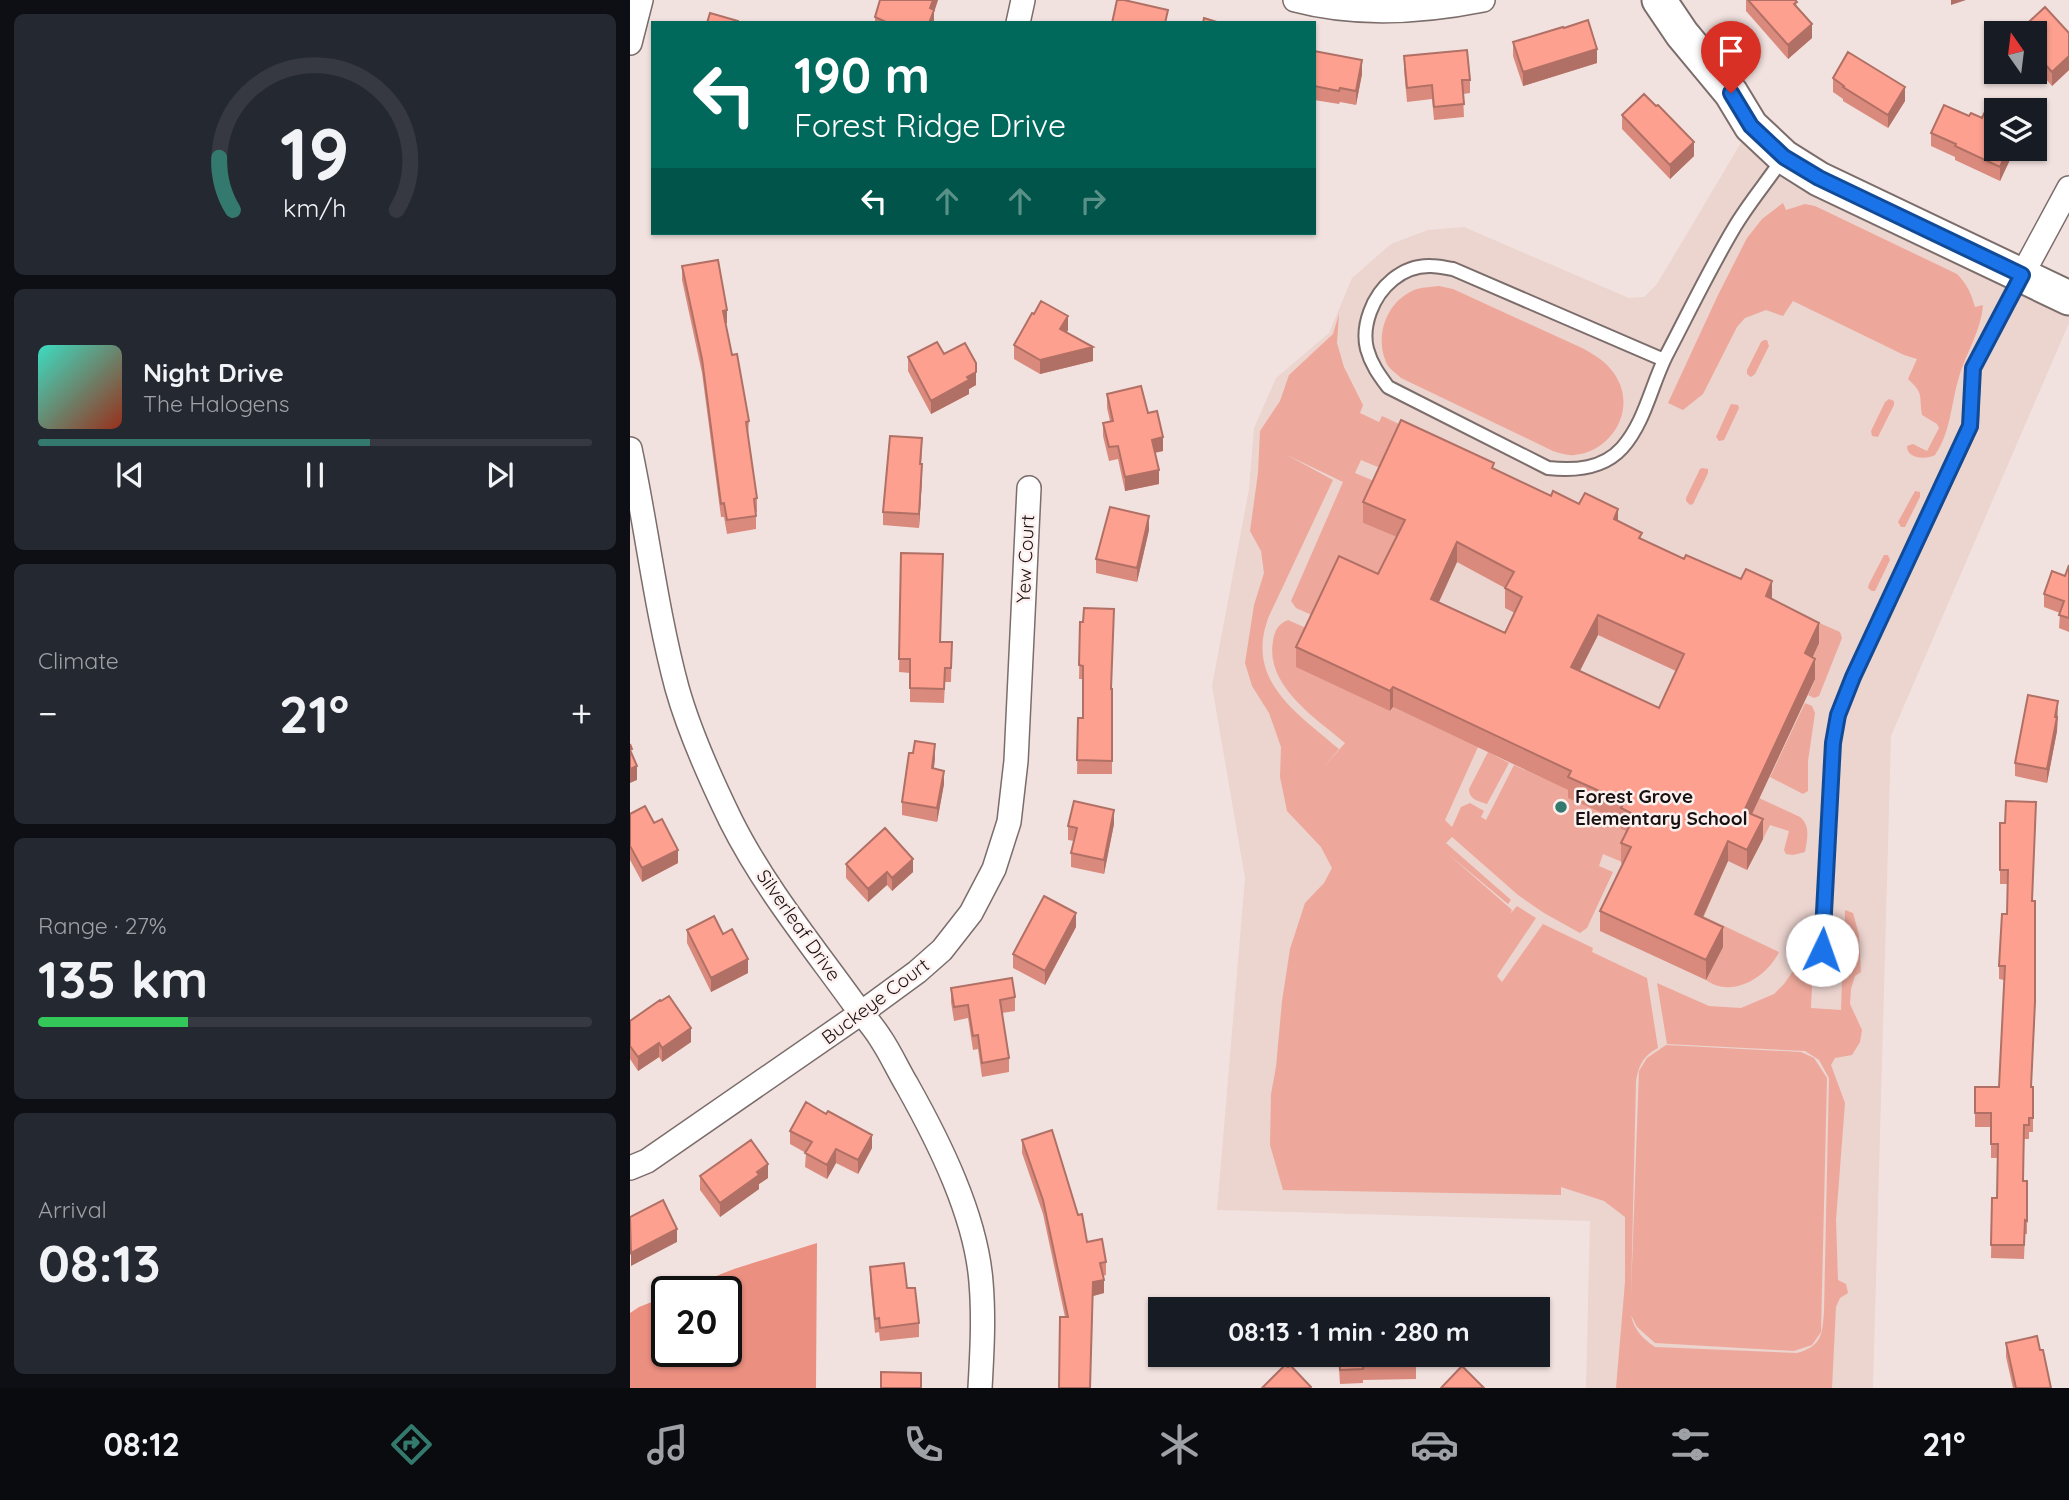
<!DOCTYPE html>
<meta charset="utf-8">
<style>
:root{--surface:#171b24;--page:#242831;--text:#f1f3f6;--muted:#9ea1a6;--line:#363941;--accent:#34796d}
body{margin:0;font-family:Quicksand,sans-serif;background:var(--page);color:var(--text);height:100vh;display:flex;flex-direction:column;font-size:26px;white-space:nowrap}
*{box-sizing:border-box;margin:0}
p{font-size:23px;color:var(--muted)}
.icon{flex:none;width:38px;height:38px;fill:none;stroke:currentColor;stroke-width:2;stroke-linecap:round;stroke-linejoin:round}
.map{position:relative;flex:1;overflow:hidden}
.side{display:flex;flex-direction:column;gap:14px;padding:14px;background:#0d0f14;width:630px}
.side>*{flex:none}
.hud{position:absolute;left:21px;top:21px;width:665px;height:214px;border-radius:0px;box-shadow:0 2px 5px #0004;background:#00695c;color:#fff;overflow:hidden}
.needle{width:46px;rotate:346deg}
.tools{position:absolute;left:1354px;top:21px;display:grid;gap:14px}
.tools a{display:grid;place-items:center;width:63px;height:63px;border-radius:0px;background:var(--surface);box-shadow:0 2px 5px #0004;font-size:35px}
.speed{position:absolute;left:21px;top:1276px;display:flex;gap:14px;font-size:35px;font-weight:700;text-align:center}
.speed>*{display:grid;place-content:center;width:91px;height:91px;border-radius:50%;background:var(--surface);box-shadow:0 2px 5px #0004;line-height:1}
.speed .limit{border:4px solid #111;border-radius:10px;background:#fff;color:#111}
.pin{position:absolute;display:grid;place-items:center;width:60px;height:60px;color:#fff;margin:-72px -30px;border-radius:50% 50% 50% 0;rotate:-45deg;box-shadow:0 0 7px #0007}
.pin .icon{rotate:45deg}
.me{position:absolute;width:77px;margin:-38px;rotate:3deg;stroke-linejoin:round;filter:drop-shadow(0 0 5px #0008)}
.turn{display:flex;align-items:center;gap:24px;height:147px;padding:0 28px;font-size:32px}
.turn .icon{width:91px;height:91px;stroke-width:2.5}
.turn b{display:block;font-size:49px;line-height:60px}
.lanes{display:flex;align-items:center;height:66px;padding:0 28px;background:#0003;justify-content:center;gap:35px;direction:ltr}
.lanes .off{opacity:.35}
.big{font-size:52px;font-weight:700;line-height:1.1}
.side .card{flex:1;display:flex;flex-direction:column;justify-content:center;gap:10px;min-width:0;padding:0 24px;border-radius:10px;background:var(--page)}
.side .dial{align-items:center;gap:0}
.dial svg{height:182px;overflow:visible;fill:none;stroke:var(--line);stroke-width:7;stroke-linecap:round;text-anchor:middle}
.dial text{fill:var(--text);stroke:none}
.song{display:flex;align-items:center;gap:21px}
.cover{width:84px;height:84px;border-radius:10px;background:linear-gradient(135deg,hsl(170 70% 55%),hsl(10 70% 35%))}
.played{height:7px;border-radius:4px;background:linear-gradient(90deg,var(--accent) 60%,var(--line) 60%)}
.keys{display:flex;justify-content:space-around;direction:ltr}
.heat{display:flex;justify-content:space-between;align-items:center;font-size:38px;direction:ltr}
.charge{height:10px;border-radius:5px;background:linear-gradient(90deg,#34c759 27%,var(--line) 0)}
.trip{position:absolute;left:518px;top:1297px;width:402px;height:70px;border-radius:0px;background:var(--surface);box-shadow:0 2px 5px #0004;font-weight:700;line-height:70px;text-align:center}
.menu{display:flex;height:112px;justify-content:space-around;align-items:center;background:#090b0e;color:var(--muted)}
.menu .icon{width:49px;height:49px}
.menu .active{color:var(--accent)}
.menu b{font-size:32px;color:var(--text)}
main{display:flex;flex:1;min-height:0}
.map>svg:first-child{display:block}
.built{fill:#ecd4cf}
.green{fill:#eda89b}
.forest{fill:#eb8f80}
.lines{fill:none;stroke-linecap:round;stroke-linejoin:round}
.lane-casing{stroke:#7b6d6b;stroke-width:16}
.street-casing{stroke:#7b6d6b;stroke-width:26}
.secondary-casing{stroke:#7b6d6b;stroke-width:37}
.lane{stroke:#fff;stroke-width:12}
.street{stroke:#fff;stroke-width:23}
.secondary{stroke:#fff;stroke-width:33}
.wall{fill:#da8a7c;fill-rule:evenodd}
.shaded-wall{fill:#b17065}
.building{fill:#fda090;stroke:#b17065;stroke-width:2;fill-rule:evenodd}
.route-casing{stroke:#114b97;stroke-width:18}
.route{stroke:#1a73e8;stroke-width:12}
.poi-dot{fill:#34796d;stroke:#fdf0ee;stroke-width:2.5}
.labels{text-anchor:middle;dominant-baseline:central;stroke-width:5;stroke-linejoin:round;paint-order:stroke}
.street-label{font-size:19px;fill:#171211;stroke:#fdf0ee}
.poi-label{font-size:19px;font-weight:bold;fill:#171211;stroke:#fdf0ee;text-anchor:start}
</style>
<main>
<section class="side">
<div class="card dial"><svg viewBox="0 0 100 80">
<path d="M14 69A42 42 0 1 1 86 69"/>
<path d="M14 69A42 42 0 0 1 8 46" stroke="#34796d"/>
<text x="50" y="56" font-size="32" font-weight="700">19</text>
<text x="50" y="72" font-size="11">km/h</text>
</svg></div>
<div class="card">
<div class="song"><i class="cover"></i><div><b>Night Drive</b><p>The Halogens</p></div></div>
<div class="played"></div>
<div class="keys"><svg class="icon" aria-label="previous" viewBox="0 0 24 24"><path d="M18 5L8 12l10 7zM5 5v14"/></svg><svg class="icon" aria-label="pause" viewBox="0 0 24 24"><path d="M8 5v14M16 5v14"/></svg><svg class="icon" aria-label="next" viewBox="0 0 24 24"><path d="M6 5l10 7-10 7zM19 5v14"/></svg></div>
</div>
<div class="card"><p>Climate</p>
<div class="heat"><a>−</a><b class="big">21°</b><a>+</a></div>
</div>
<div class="card"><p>Range · 27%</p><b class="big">135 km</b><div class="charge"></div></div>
<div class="card"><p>Arrival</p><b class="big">08:13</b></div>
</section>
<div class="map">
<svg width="1439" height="1388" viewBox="0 0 1439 1388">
<rect width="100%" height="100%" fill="#f2e2df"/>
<path class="built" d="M1121,126L1439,298V323L1261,736L1243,1388H956L960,1221L587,1210L615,878L582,686L619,489L624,428L646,378L699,333L722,278L761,244L798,230L834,227L999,298L1014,297L1027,284Z"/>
<path class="green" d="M1153,203L1156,210L1175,204L1185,206L1327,274C1337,284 1341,293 1345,307L1353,305C1351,331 1336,353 1329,377C1321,403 1321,432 1305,455C1296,460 1277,459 1277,446L1283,444L1297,451L1309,428L1307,424L1292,415C1289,394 1294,394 1278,379L1287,359L1274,355L1163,301L1153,316L1136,310L1115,318L1107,327L1073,394L1053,410L1038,403L1088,295L1117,238L1132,219Z
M809,286L823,289L952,348C967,356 980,364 988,380C1005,413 980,452 944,455C938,456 930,453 923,451L771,378C766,373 758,368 756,362C744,334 758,299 787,289C794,287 802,287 809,286Z
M709,314L707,343L714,367L733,405L730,413L749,422L752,416L954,511L755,470L731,460L725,473L751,484L733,523L775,540L748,594L688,618L666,608L661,601L713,482L657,455L703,480L639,616C614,680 666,712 709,749L692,769L715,743C686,718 635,686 643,641C645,630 648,624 658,620L683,631L761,711L763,707L848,747L815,820L822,827L831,807L840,803L854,811L851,817L856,820L884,765L941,791L939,798L994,822L1005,835L992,862L973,854L969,866L983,872L957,928L950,933L914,913L888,895L822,837L816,843L881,900L878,904L817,853L882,910L880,914L887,906L906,918L867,976L872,982L913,924L963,948L962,952L1017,978L1028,1048C1013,1056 1009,1065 1006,1081L1001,1295L1009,1071L1017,1058L1036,1045L1171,1052L1184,1058L1197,1078L1191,1332L1182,1345L1164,1351L1025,1343L1007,1327L1001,1315C1004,1330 1012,1338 1025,1347L1167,1353C1192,1346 1192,1335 1194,1312L1199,1078L1189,1060L1175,1051L1037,1044L1027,983L1079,1006L1111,1008L1144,994L1154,984L1170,961H1174C1186,974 1181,992 1181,1008L1211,1010L1212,979L1213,975H1217V964L1214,963L1215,910L1223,913L1229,935L1231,972L1225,976L1221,989L1220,1004L1232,1030L1230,1042L1222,1055L1205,1058L1201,1065L1215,1103L1206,1220L1208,1280L1216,1284L1218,1293L1210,1298L1206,1307L1202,1388H986L995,1282V1217L974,1201L931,1187V1195L653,1190L640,1145L641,1094L646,1067L652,1001L660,949L675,903L694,883L702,868L691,847L657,811L650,777L651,747L639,713L622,686L615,663L624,605L634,573L631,551L620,531L628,473L630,431L650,401L659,375L703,334Z
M1134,340H1137L1139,346L1125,374L1121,377L1117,374V370L1131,342Z
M1259,399L1264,401V405L1248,437L1242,436L1241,431L1255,402Z
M1101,404L1108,405L1109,408L1094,440L1089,441L1086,437Z
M1072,468L1078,469V473L1063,504L1060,505L1056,501V498L1070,469Z
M1285,491L1290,492V497L1275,527H1271L1268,522Z
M1254,555H1258L1260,560L1245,591H1242L1238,588L1239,584Z
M1142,602L1210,632L1212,638L1189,696L1184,698L1178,695L1185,680Z
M1175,703L1182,706L1185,713L1178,761V791L1173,794L1140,777Z
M858,752L879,763L857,804C849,801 839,800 839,789Z
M1129,798L1170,817C1181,826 1177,839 1175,852L1163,855L1156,854L1154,850L1159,831L1140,825L1133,839L1114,831Z
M995,887L1073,916L1149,952C1137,977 1102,999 1076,980L1092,948Z"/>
<path class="forest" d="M187,1243L186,1388H0V1313L9,1307L37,1296V1351H96V1292L48,1291L104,1269Z"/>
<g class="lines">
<g class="lane-casing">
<path id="lane" d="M1034,360L823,269C816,268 808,266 801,266C772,265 749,287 740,312C736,323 734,337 737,349C741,364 749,375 758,387L918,468C945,471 973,469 992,448C1015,422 1021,386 1036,356C1058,314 1079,270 1104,228C1118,204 1137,182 1153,158
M1192,950L1203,743L1208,714L1223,677L1341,426L1343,368L1390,278"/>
</g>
<g class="street-casing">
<path id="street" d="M665,0C725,16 793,12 853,0
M388,23L393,0
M0,43L11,0
M1392,275L1439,188
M0,449C17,529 26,610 47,688C60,734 80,778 101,821C133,885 180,943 222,1001C232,1014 243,1026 251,1039C261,1054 268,1070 277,1085C309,1142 346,1216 351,1282C354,1317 352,1353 350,1388
M0,1168L17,1161L231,1013L287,972L312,950L341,913L364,869L379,822L386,761L399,488"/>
</g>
<g class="secondary-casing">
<path id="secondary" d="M1029,0L1052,34L1101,93L1121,126L1154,157L1189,179L1439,298"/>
</g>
<use href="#lane" class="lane"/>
<use href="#street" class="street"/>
<use href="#secondary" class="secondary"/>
</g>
<path class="wall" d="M250,0H308L304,12V23H245V17Z
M1116,0H1165L1167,7L1182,38L1158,59L1116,11Z
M934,28L967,63L893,86L883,56V42Z
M1405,33H1439V70L1422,86L1405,67Z
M684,51L732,74L726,105L710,102L709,104L684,100Z
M774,56L840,80V93L833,94L834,117L804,120L802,99L777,102L774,70Z
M1203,78L1275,101L1258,128L1213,101V99L1203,92Z
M1367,110L1385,149L1370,181L1325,160V157L1301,146V133L1352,118Z
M992,115L1064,156L1040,179L992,129Z
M52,266L97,323L96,324L102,355L119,421L118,435L127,498V512H126V529L97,534L94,517H91L72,373L52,280Z
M404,314L438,330L437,332L463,361L410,374L384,359V345Z
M314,354L346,385L339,389V394L301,414L278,371V357Z
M477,394L518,413L533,451L525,453L529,484L495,491L488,459L479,461L473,436V423L480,421L477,408Z
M292,452L291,464L292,478L289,528L253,525V512Z
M864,469L921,496L949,504L988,521L1012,539L1142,599L1189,643L1182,658L1185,679L1122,814L1133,839L1117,870L1098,861L1073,918L1093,947L1076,980L970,931V911L992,864L991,863V843L997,831L991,829V821L938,798V790L763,707L760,711L666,667V647L748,574L767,537L733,523V502ZM827,562L875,588V608L885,613L875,633L809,602ZM968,635L1046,671L1029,708L950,671Z
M519,530L507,582L466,573V559Z
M271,553L311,642H322L321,682H315L314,703L280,702V673L269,672Z
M1439,565V632L1429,628L1430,613L1414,607V594L1435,576Z
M450,622L481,689H482V774H447L448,718H453V679H449Z
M1428,715L1427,731L1417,783L1385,776V763Z
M305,758L304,768L314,784L307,822L272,815V802Z
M0,814L24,823L48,863L12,882L0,860Z
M1406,815L1402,901L1405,1016L1401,1087H1403V1132H1399V1139H1394V1181L1397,1195V1234H1395L1394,1259L1361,1258L1362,1198H1367L1368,1158H1361V1127H1345V1087H1369L1374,980L1369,979V966L1377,914L1378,884H1370V823H1375Z
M484,824L474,874L441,867V853L444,841L438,840V826Z
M216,864L283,872L262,891L257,885L238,902L216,878Z
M446,927L415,985L383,968V954Z
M57,930L93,934L118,973L81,992L57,943Z
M321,988L385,997V1011L372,1013L379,1058V1072L352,1077L348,1049L343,1050L338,1018L324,1021L321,1002Z
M0,1021L61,1042L32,1062L29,1057L8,1071L0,1059Z
M160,1131L242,1148L228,1174L206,1163L197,1179L175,1167L176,1153L160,1144Z
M392,1140L448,1215L457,1242L476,1262V1275L473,1276L474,1293L463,1296L460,1388L435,1317L413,1214L392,1153Z
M70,1176L138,1178L129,1184V1189L90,1217L70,1190Z
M240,1267L277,1288L289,1323V1337L250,1341L249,1332L245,1333L240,1280Z
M1376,1343L1421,1388H1383L1376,1357Z
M708,1354H786V1379L733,1380V1383L710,1384Z"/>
<path class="shaded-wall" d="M303,0H308L304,12V23H299L300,8Z
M1321,0H1336L1321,5Z
M1182,24V38L1158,59V45Z
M967,49V63L893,86V72Z
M1439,56V70L1422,86V72Z
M732,60V74L726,105V91Z
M1275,87V101L1258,128V115Z
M1064,142V156L1040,179V165Z
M1378,149H1385L1370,181V167Z
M97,310V323L93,324V311Z
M438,316V330L430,343V329Z
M463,347V361L410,374V360Z
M346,372V385L339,389V394L301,414V401L337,377Z
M533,437V451L522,453V440Z
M292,464V478L289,528V514Z
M529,470V484L495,491V477Z
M988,509V529L984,519Z
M519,516V530L507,582V568Z
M827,542V562L801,619V599Z
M1142,581V602L1136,596Z
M968,615V635L941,688V667Z
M1189,623V643L1175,674V653Z
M1185,659V679L1114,831V811Z
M763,687V707L760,711V691Z
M1428,701L1427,731L1417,783V769Z
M305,744V758L302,782V768Z
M7,766V780L0,783V769Z
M314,771V784L307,822V808Z
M484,810V824L474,874V860Z
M1133,819V839L1117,870V850Z
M1098,841V861L1065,934V914Z
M48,850V863L12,882V868Z
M283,859V872L262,891V878Z
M257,872V885L238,902V889Z
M446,913V927L415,985V971Z
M1093,927V947L1076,980V960Z
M118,959V973L81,992V978Z
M61,1028V1042L32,1062V1048Z
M29,1043V1057L8,1071V1057Z
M242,1135V1148L228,1174V1160Z
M206,1149V1163L197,1179V1165Z
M138,1164V1178L129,1184V1189L90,1217V1203Z
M47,1229V1242L1,1266V1253Z
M474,1280V1293L463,1296V1282Z"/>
<path class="building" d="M250,0H303L300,8L304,10L299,23H258L245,17Z
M487,0H494L538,10L535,23H482Z
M1118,0H1165L1167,2L1164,4L1182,24L1158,45Z
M1415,7L1439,33V56L1422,72L1405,53V33H1387Z
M80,13L108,21V23H77Z
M574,18L590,23H573Z
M958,20L967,49L893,72L883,42L933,27L934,28Z
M837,50L840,80H832L834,104L804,107L802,85L777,88L774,56Z
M684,51L732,60L726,91L710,88L709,91L684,86Z
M1218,52L1275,87L1258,115L1213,87L1214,86L1203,78Z
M1014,94L1026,106L1028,105L1064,142L1040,165L992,115Z
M1359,103L1375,110H1367V149H1378L1370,167L1325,146L1326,144L1301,133L1314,105L1339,116L1341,113L1352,118Z
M88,260L97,310L93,311L102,355L107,354L119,421L116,422L127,498L124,499L126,516L97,520L94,503L91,504L72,359L52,266Z
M411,301L438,316L430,329L463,347L410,360L384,345L402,313L404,314Z
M307,342L314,354L335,343L346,363V372L337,377L339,380L301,401L278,357Z
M511,386L518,413L527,411L533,437L522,440L529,470L495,477L488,446L479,447L473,423L483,421L477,394Z
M771,420L864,463L862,468L921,496L923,491L949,504L955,493L988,509L984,519L1012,533L1009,538L1054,559L1056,555L1111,579L1116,569L1142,581L1136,596L1189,623L1175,653L1185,659L1114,811L1133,819L1117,850L1098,841L1065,914L1093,927L1076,960L970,911L1001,847L991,843L1005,815L991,808L994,802L938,777L941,771L763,687L760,691L666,647L709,556L748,574L775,520L733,502ZM827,542L884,572L875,588L892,597L875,633L801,599ZM968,615L1054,654L1029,708L941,667Z
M260,436L292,438L290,464H292L289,514L253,512Z
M480,507L519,516L507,568L466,559Z
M271,553L313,554L310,642H322L321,668H315L314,689L280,688V659H269Z
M1439,565V618L1429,615L1434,601L1414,594L1422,571L1435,576Z
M454,608L484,609L481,689H482V761L447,760L448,718H453V666L449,665L450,622H453Z
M1398,695L1428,701L1425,717H1427L1417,769L1385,763Z
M285,741L305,744L302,768L314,771L307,808L272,802L279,753H283Z
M0,744L2,749L0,750L7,766L0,769Z
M444,801L484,810L474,860L441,853L447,828L438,826Z
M1376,801L1406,802L1402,901H1405V1002L1401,1087H1403V1118H1399V1125H1394L1393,1181H1397V1221L1395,1220L1394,1245H1361L1362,1198H1367L1368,1144H1361V1113H1345V1087H1369L1375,966H1369L1372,914H1377L1378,870H1370V823H1375Z
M15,806L24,823L32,819L48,850L12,868L0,846V814Z
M255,828L283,859L262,878L257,872L238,889L216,864Z
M414,896L446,913L415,971L383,954Z
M84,916L93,934L102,929L118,959L81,978L57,930Z
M382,978L385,997L370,1000L379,1058L352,1063L348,1035L343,1036L338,1005L324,1007L321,988Z
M39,996L61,1028L32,1048L29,1043L8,1057L0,1046V1021L30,1000L31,1001Z
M176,1102L196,1114L198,1111L242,1135L228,1160L206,1149L197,1165L175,1153L182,1142L160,1131Z
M422,1130L448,1215L452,1214L457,1242L472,1239L476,1262L470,1263L474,1280L463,1282L460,1388H429L430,1317H438L413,1200L392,1140Z
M121,1140L138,1164L127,1172L129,1175L90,1203L70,1176Z
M33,1200L47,1229L1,1253L0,1217Z
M274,1263L277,1288H285L289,1323L250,1328L249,1318L245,1319L240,1267Z
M1407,1336L1410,1350H1413L1421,1388H1386L1376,1343Z
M709,1354H786V1366H733V1369L710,1370Z
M655,1365L658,1367L660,1365L681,1387L680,1388H632Z
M832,1366L854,1388H811Z
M251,1372L291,1373V1388H251Z"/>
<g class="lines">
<g class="route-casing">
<path id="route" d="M1101,93L1121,126L1154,157L1189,178L1392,275L1343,368L1340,426L1223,677L1208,715L1203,743L1192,950"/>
</g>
<use href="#route" class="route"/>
</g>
<circle class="poi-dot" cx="931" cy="807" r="7"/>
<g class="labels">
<g class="street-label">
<text transform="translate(395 559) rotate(-87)">Yew Court</text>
<text transform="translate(169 925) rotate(55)">Silverleaf Drive</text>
<text transform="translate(245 1001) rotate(-37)">Buckeye Court</text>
</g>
<g class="poi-label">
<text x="945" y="796">Forest Grove<tspan x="945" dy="22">Elementary School</tspan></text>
</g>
</g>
</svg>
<div class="tools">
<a><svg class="needle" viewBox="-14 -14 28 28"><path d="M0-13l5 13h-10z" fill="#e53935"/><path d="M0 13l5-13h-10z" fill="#9ea1a6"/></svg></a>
<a><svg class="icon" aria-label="layers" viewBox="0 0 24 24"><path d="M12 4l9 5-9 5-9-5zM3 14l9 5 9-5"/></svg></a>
</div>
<div class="speed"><div class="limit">20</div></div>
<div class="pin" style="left:1101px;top:93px;background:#d93025"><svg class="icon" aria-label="arrive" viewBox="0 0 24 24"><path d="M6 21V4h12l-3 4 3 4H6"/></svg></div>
<svg class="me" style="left:1192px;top:950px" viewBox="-20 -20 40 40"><circle r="19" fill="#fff"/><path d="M0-13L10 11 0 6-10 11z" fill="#1a73e8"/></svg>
<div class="trip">08:13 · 1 min · 280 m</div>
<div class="hud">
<div class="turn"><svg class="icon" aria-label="left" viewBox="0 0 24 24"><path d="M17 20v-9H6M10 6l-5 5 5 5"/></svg><div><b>190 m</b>Forest Ridge Drive</div></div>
<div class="lanes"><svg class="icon" aria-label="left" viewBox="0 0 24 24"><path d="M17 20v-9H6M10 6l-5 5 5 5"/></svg><svg class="icon off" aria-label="ahead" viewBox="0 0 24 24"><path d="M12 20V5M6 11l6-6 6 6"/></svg><svg class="icon off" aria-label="ahead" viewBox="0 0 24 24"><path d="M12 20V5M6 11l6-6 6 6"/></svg><svg class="icon off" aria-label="right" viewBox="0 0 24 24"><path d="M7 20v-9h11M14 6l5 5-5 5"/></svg></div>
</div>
</div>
</main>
<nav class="menu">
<b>08:12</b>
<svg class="icon active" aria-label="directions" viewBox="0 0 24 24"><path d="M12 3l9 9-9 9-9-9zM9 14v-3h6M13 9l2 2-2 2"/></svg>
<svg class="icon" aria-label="music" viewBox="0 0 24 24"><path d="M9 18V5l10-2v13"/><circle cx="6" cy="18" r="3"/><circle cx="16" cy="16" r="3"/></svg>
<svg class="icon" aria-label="phone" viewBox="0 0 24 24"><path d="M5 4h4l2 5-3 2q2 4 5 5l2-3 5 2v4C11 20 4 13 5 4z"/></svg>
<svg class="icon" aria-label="climate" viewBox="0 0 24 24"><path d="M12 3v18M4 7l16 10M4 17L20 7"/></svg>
<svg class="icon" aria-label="car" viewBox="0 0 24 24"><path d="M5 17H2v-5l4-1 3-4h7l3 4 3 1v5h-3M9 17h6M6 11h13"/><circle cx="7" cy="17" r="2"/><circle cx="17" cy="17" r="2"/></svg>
<svg class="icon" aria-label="filters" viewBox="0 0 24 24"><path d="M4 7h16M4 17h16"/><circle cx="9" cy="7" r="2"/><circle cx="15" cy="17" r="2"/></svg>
<b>21°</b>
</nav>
